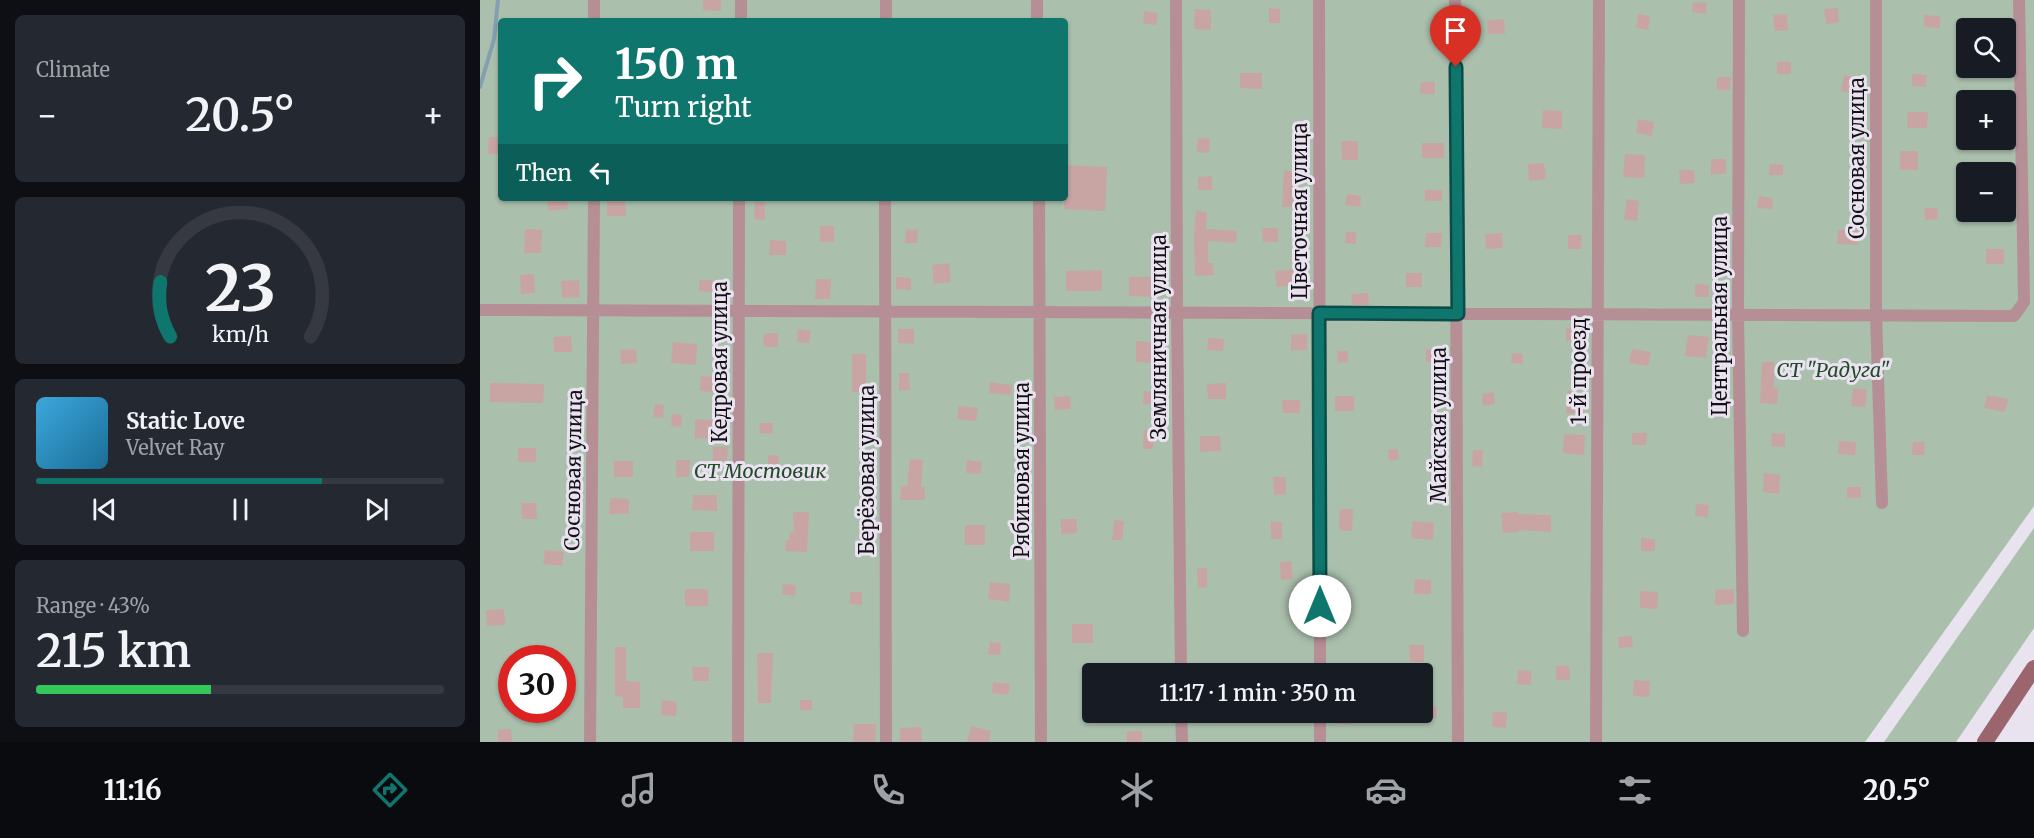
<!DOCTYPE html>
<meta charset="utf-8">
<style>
:root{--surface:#171b24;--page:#242831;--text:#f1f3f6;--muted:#9ea1a6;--line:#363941;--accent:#0f766e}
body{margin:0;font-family:Merriweather,serif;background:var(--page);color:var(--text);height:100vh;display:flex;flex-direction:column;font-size:22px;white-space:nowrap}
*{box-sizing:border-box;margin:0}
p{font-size:20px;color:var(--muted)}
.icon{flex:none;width:33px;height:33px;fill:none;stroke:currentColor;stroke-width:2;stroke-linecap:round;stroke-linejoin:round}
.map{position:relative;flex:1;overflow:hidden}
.side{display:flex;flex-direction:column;gap:15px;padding:15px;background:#0d0f14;width:480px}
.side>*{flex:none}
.guide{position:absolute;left:18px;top:18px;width:570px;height:183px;border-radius:6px;box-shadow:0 2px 4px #0004;background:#0f766e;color:#fff;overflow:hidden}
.tools{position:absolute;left:1476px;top:18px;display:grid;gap:12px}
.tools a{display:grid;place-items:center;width:60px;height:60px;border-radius:6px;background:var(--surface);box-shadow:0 2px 4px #0004;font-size:30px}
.speed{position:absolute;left:18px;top:645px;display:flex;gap:12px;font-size:30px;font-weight:700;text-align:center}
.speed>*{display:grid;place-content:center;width:78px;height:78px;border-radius:50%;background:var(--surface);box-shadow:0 2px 4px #0004;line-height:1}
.speed .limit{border:9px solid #d22;background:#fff;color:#111}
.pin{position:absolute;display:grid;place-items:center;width:51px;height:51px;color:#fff;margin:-62px -26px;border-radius:50% 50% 50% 0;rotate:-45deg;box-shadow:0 0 6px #0007}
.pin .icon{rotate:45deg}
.me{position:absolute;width:66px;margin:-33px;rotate:0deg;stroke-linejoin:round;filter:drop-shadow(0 0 4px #0008)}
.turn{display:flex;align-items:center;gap:21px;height:126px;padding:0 18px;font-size:27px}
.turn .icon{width:78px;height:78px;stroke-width:2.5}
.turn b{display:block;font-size:42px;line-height:51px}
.then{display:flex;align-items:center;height:57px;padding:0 18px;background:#0003;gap:12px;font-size:22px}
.big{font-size:45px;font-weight:600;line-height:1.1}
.side .tile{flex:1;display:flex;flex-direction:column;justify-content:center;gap:9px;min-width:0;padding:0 21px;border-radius:9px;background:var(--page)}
.side .dial{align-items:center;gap:0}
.dial svg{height:156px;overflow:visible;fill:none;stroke:var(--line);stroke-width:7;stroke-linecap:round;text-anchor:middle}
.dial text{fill:var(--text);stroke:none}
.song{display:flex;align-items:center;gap:18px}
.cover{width:72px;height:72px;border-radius:9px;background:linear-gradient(135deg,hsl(200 70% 55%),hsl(200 70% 35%))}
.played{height:6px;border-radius:3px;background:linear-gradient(90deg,var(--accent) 70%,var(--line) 70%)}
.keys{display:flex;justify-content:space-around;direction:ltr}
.heat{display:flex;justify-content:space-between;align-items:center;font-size:33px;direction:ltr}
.charge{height:9px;border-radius:4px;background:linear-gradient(90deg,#34c759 43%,var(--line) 0)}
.trip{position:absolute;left:602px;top:663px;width:351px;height:60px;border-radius:6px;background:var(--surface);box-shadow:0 2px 4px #0004;font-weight:600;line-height:60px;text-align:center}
.tab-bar{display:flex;height:96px;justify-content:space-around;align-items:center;background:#090b0e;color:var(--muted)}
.tab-bar .icon{width:42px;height:42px}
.tab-bar .on{color:var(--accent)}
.tab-bar b{font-size:27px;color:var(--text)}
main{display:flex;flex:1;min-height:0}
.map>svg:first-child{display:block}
.green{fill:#abbfad;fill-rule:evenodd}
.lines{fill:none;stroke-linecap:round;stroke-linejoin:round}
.stream{stroke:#83a0b3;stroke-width:4}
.building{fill:#c8a5a3}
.street{stroke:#b58f95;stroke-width:12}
.secondary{stroke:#9b656e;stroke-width:16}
.route-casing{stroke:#0a4d48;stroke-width:15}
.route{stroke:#0f766e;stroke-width:10}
.labels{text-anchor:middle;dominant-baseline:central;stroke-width:6;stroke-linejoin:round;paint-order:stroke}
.street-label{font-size:20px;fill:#131115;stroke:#e9e2ef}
.park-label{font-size:20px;font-style:italic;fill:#234a29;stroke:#e9e2ef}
</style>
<main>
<section class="side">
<div class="tile"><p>Climate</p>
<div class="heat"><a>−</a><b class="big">20.5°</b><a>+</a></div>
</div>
<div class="tile dial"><svg viewBox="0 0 100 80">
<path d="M14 69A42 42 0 1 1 86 69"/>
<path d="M14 69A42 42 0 0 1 9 41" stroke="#0f766e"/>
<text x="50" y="56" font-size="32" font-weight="700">23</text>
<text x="50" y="72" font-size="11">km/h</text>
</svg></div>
<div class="tile">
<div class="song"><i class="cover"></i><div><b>Static Love</b><p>Velvet Ray</p></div></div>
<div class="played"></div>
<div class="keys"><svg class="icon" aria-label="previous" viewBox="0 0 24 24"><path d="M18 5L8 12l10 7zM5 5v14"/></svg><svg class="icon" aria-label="pause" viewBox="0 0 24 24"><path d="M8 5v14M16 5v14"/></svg><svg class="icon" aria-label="next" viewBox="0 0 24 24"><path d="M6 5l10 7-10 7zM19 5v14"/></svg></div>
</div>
<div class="tile"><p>Range · 43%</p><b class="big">215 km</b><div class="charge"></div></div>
</section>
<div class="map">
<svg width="1554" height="742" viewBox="0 0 1554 742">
<rect width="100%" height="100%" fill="#e9e2ef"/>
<path class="green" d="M0,0H1554V506L1385,742H0ZM21,21H585V198H21ZM1486,28H1526V68H1486ZM1486,100H1526V140H1486ZM1486,172H1526V212H1486ZM32,658H82V710H32ZM612,674H942V712H612Z
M1554,528V628L1476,742H1404Z"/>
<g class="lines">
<path class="stream" d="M0,87L14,39L18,0"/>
</g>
<path class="building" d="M223,0H241V11L223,10Z
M1213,2L1227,3L1226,14L1212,12Z
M789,8L800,9V23H789Z
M1358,8L1359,22L1346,24L1344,9Z
M715,9L731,10V30L714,29Z
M664,11L678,13L676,25L663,23Z
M1158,14L1170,16L1168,30L1156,28Z
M1307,14L1308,30L1295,31L1293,15Z
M1444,15L1460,16V28L1444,27Z
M1024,19L1025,34H1008L1007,20Z
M1297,62H1311V74H1297Z
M760,73H782V89L760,88Z
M1432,74L1447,75L1446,87L1432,86Z
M1364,75L1378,78L1376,94L1361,91Z
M1237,77H1251L1250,90H1237Z
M941,82H955V94H940Z
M1063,110L1082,111V129L1062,128Z
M1428,112H1448L1447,128H1427Z
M1158,119L1174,122L1172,136L1156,133Z
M9,137H21V154H8Z
M718,138L730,139L729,153L716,152Z
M861,141H878V160H862Z
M942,143H964V158H942Z
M1420,151H1438V170H1420Z
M1145,154L1165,155L1164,178L1143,177Z
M1231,159H1246V174H1231Z
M1064,163L1066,179L1049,181L1048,164Z
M1290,164L1303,165V175H1289Z
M586,165L627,167L625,211L584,209Z
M1199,170H1214L1215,183L1200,184Z
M804,171H815L814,193H817L818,207H802Z
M732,176V190H718V177Z
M945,190H962V201H945Z
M867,194L881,196L880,207L865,205Z
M1279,196L1293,198L1292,209L1277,208Z
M67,198H87L88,209L68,211Z
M127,198H145L146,216H127Z
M1147,199L1159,201L1157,221L1144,219Z
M275,202H285V220L274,219Z
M1444,208H1457L1458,219L1445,220Z
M716,211L727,212L726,229L757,231L756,243L728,241V263H733L734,275L715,276L714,236Z
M340,226H354V242H340Z
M782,228H798V242H783Z
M45,229L62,230L61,253H44Z
M426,229L438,230L437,243H425Z
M1358,230H1378V245L1357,244Z
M866,232H876V244L865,243Z
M946,233H962L961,247H945Z
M1022,233L1023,248L1006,249L1005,234Z
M1088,235H1102L1101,249H1088Z
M1234,235L1249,238L1247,252L1231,250Z
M290,240L306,241V255H289Z
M1506,249H1524V264H1506Z
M469,263L471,282L454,284L452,265Z
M815,269L817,285L797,287L795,271Z
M622,270V291H586V271Z
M926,273H942V287H926Z
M54,274L55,293L41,294L40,275Z
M416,277L431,278V290L416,289Z
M649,277H673V297L649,296Z
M336,279H351L350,299H335Z
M99,280L100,297L82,298L81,281Z
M219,280H233V292L219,291Z
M1215,284L1229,285V297H1215Z
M888,293L889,305H872L871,294Z
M1086,328H1100V340L1086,341Z
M318,329L331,331L329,343L317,342Z
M418,329H434V344L418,343Z
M298,333V347H284L283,334Z
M811,334H827V350H811Z
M1208,335L1229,337L1226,358L1205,356Z
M91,336L92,352H74L73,337Z
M728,338L744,339L743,351L727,350Z
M656,341L673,342V363L656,362Z
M193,342L217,344L216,365L191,363Z
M156,349L157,363L141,364L140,350Z
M946,349L961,350L960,363L946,362Z
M1152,349L1171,352L1168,366L1149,363Z
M857,351H868V362L858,363Z
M1032,353L1043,354V364L1031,363Z
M372,354H386V392H372Z
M1282,362H1294V388H1298L1297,404L1280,403Z
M419,373H429L430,390H419Z
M221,376L234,377L233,392L220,391Z
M510,382L532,385L531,395L509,393Z
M10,383L64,384L63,403L10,402Z
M746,383V399H728L727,384Z
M1373,388L1387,390L1385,407L1371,406Z
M664,391L676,392V404H663Z
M1088,391L1106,393L1104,414L1086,413Z
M1014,392L1015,404L1003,406L1002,394Z
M1507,395L1528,399L1525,412L1504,408Z
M590,396L591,409L575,410L574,397Z
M855,396H874V411H855Z
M802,400H820V413H803Z
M175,404L184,405L183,418L173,417Z
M479,406L498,408L496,421L477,419Z
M192,414L202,415L201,427L191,426Z
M215,419L233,420L232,439L215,438Z
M280,423H293L292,434L279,433Z
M664,430H674L673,449H663Z
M1152,433H1167L1166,445H1152Z
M1292,433L1305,434V447L1291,446Z
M1084,434L1105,435L1104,455L1083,453Z
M720,436H740L741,451L720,452Z
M1359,441L1376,442L1375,455L1358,454Z
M1433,442H1445L1444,455H1432Z
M233,447H248L247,461H233Z
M38,448H56V462H38Z
M918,449L919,459L909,461L908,450Z
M993,450H1003L1002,467L992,466Z
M288,455L299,456L298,471L288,470Z
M430,459L443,460L441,487H445V500H420L421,486H427Z
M196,460H210L209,477H196Z
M487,460L502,462L500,474L486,473Z
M134,461H153V477H134Z
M1284,473L1300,475L1299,494L1283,492Z
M793,477H806V494L794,495Z
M1367,487H1381V498H1367Z
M213,495H237V511L212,510Z
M130,498L149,499V514H129Z
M41,503H56L57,519H42Z
M1216,504L1229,505L1228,517L1215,516Z
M860,509H873L872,531L859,530Z
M313,512H329L327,552L305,551L306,540H309L310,532H314Z
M1038,512V514L1071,515V532L1039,530V532L1023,533L1021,513Z
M581,519H597V533L581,534Z
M634,520L644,521L642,540H632Z
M933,521L954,523L953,540L931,538Z
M791,522H802V539H791Z
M485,525H505V545H485Z
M210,532H234V551H210Z
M1161,538L1175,539V551H1161Z
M65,550L84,552L82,566L63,564Z
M811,561L813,579L801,580L800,562Z
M717,568H727V587L718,588Z
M935,579L951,580V594H934Z
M510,582L530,584L529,602L508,599Z
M303,584L316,585L315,596L302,594Z
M205,589H228V606H205Z
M1254,589V604L1235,605V590Z
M1160,591L1178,592L1177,609L1160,608Z
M370,592H382V605L370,604Z
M24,609L25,625L7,626L6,610Z
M592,624H613V643H592Z
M1152,636L1153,647L1139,648L1138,637Z
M510,642L521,643L520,655L508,654Z
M929,645H944V662H930Z
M135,647H146V681L160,682V708H143V697L135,696Z
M277,653H293L291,703H278Z
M1076,666H1089L1090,680H1076Z
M212,667H229V681H213Z
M1038,670L1051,671V685L1037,684Z
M1154,680L1170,681L1169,697L1153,696Z
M513,682L530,684L528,695L512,693Z
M182,700L197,702L196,716L181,715Z
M320,700H332V710H320Z
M945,707H957V718H945Z
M858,712H874V724H858Z
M1013,712H1027L1026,728L1012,727Z
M374,724H396L395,742H373Z
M491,726L511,731L509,742H487Z
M441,727L442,742H420V728Z
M31,729L32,742H18V730Z
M647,731H662V742H647Z"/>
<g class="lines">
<path class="street" d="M114,0V21
M557,0V21
M696,0L697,313L701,674
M839,0L840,674
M975,0L978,742
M1259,0L1258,315L1263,631
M1396,0V315L1402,503
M261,21V0
M406,21V0
M405,198L406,742
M559,198L561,742
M0,310L1534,316L1544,302L1539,0
M701,712L702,742
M840,712V742
M110,742L114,198
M258,742L259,198
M1116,742L1119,0"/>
<path class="secondary" d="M1505,742L1554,668"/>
</g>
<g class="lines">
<g class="route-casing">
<path id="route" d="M840,606L839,313L978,314L976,67"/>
</g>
<use href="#route" class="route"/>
</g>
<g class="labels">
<g class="street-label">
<text transform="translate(1376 158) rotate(-90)">Сосновая улица</text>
<text transform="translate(819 211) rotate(-90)">Цветочная улица</text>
<text transform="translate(1239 316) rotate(-90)">Центральная улица</text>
<text transform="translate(678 337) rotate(-90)">Земляничная улица</text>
<text transform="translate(239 362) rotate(-90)">Кедровая улица</text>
<text transform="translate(1098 371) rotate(-90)">1-й проезд</text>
<text transform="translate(958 425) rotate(-90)">Майская улица</text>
<text transform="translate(93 470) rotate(-89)">Сосновая улица</text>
<text transform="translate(386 470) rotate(-90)">Берёзовая улица</text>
<text transform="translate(541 470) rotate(-90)">Рябиновая улица</text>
</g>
<g class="park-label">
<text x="1353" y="369">СТ "Радуга"</text>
<text x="280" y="470">СТ Мостовик</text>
</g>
</g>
</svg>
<div class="tools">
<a><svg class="icon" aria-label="search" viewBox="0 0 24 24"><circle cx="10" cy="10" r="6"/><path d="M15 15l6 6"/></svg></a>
<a>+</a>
<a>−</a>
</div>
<div class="speed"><div class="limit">30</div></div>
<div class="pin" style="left:976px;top:67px;background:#d93025"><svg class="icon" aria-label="arrive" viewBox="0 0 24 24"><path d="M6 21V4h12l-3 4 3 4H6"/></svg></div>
<svg class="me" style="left:840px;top:606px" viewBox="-20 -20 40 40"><circle r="19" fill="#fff"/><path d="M0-13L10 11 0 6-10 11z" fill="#0f766e"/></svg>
<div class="trip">11:17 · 1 min · 350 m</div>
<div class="guide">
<div class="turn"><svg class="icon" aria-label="right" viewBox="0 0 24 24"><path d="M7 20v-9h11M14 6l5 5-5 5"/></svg><div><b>150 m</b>Turn right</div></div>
<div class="then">Then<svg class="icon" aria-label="left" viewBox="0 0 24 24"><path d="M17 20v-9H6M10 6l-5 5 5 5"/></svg></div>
</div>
</div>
</main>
<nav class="tab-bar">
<b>11:16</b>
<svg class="icon on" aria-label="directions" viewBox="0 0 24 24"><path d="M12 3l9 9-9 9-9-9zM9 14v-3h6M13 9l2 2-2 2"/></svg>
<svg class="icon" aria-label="music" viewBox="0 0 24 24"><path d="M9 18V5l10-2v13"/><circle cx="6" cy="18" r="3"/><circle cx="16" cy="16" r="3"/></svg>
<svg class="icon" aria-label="phone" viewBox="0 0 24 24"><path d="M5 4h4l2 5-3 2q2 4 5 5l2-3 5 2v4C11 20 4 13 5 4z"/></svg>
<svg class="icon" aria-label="climate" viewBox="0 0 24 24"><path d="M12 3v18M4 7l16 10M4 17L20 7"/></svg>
<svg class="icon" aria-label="car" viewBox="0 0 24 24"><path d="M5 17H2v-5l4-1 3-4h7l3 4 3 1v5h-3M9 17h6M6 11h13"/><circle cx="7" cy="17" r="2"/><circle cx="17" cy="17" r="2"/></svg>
<svg class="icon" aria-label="filters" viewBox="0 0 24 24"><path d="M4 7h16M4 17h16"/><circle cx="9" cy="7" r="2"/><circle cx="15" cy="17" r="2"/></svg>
<b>20.5°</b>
</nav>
